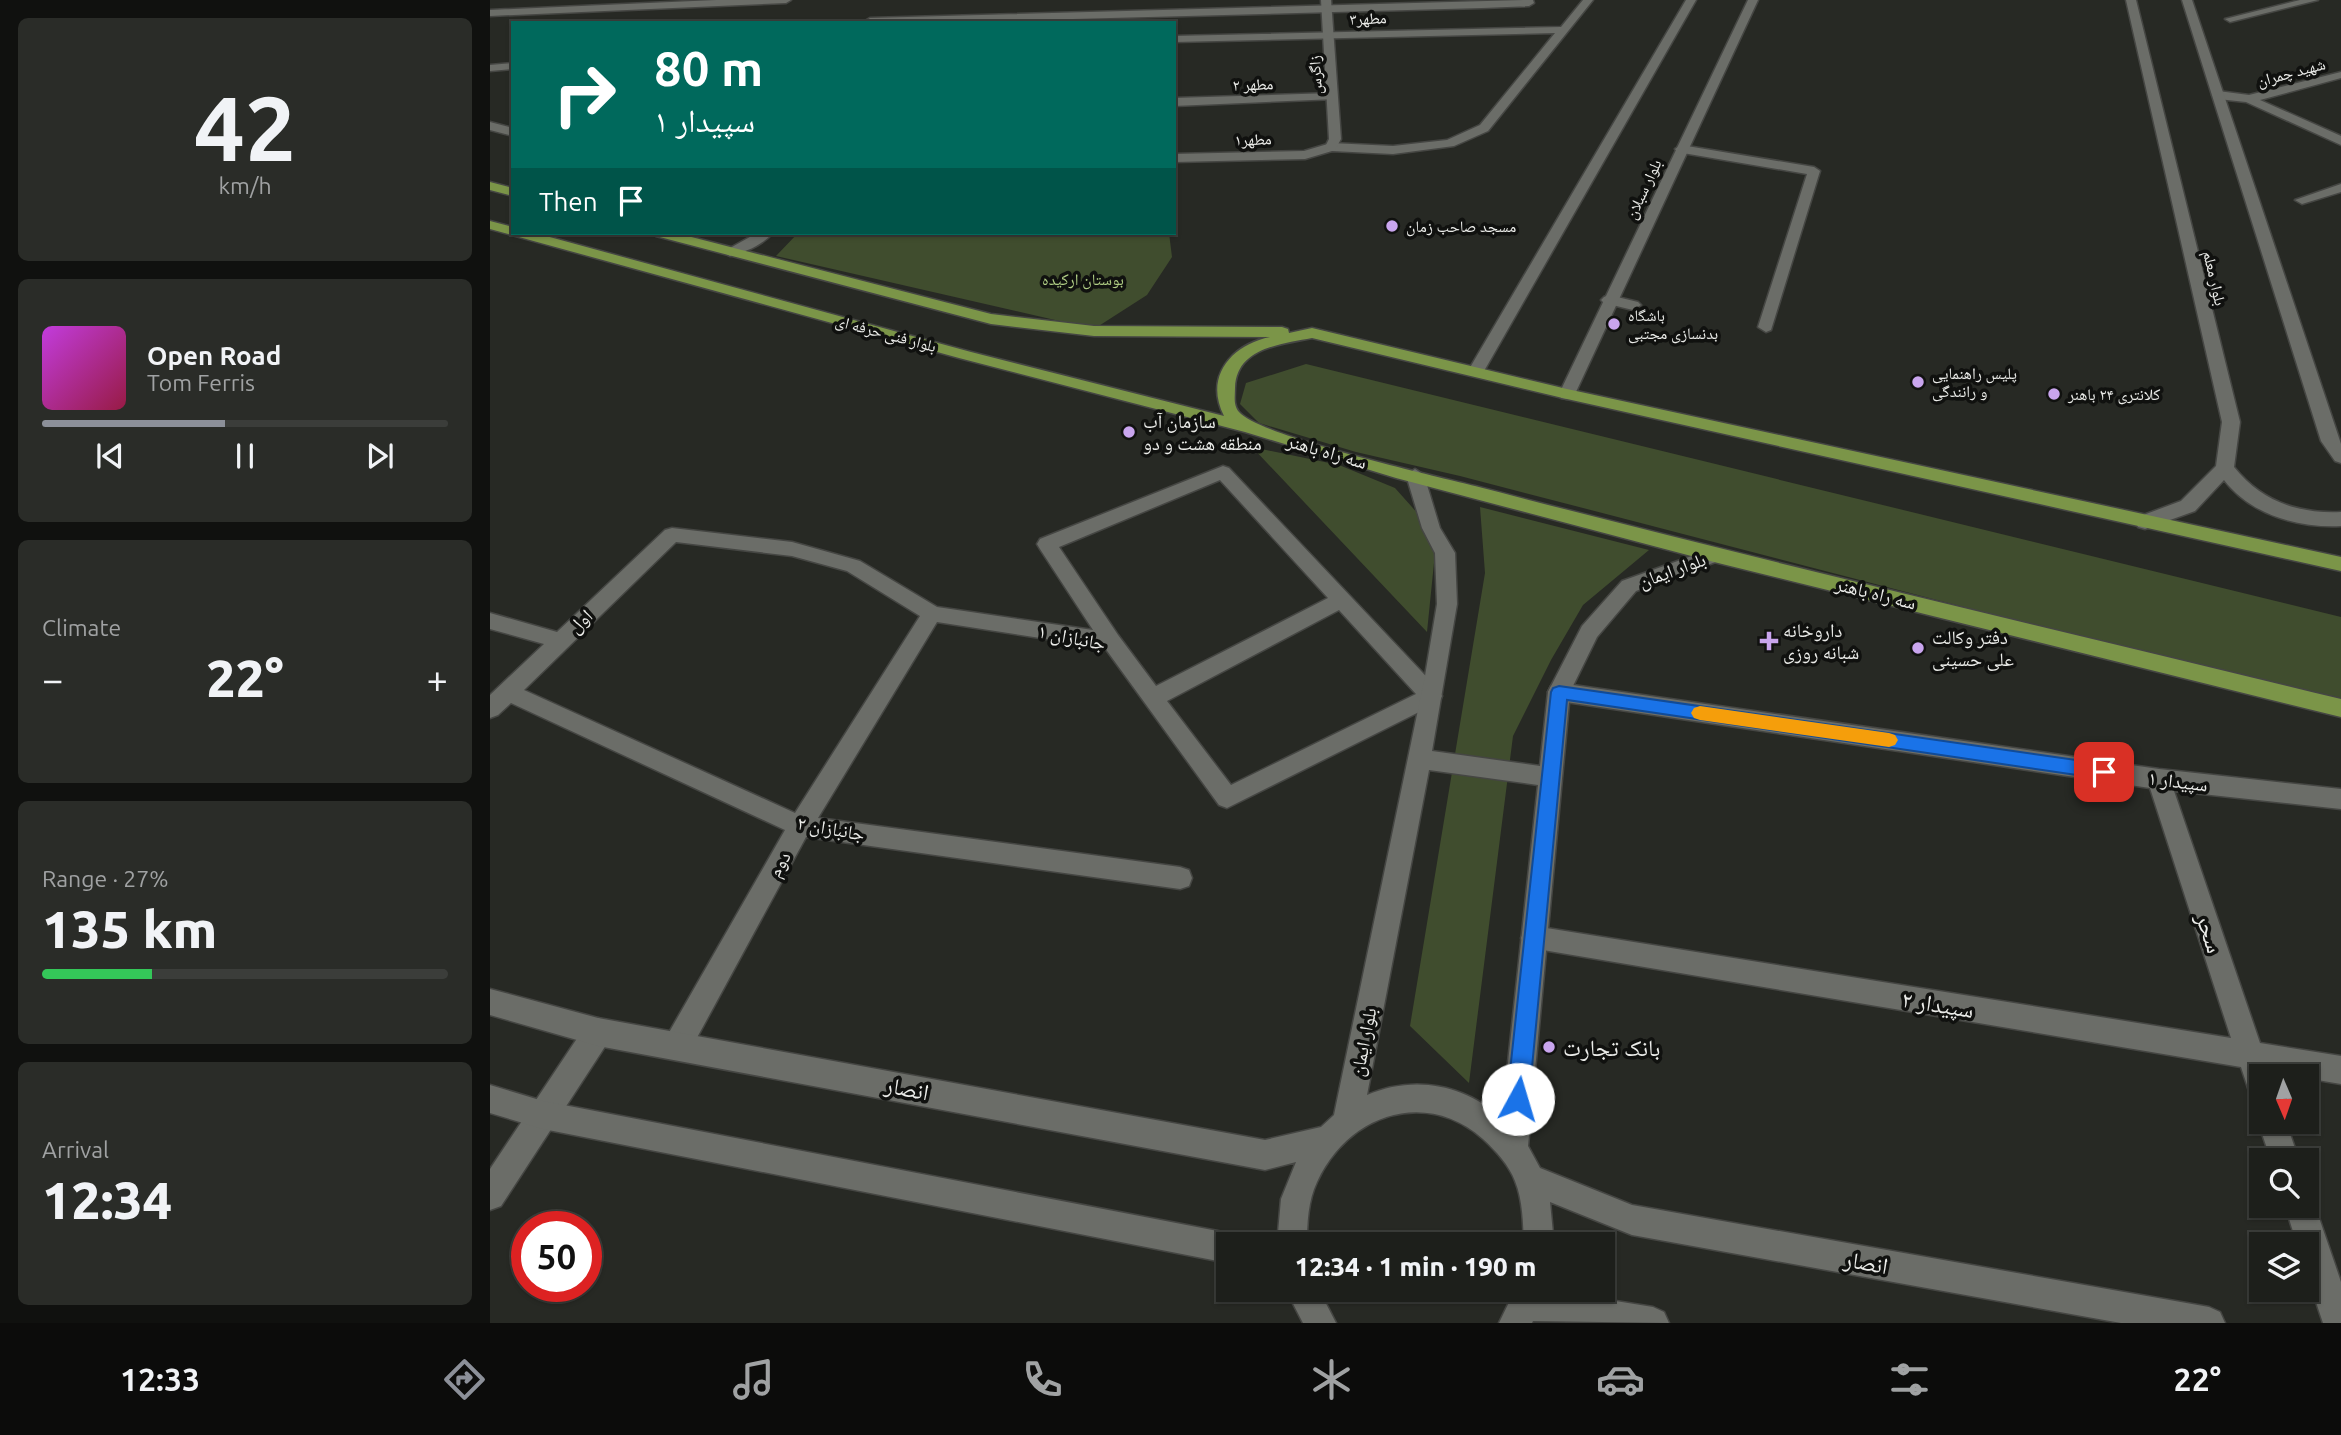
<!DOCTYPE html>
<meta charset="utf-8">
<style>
:root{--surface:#1d1f1b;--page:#2a2c28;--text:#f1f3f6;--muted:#a0a2a3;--line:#3b3d3a;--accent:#8c9099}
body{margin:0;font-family:Ubuntu,"Noto Naskh Arabic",sans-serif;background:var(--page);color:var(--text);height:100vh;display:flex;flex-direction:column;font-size:26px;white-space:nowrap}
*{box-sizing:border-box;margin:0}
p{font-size:23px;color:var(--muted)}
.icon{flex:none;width:38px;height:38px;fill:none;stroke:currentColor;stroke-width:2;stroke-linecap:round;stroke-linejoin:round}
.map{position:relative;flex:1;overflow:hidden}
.panel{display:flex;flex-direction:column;gap:18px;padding:18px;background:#10110f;width:490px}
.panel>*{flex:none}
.hud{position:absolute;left:21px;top:21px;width:665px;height:214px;border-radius:0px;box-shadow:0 2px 5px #0004,0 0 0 2px var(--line);background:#00695c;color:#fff;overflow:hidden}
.needle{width:46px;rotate:178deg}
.tools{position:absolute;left:1759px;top:1064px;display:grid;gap:14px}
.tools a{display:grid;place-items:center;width:70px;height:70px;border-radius:0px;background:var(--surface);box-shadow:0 2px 5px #0004,0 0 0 2px var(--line);font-size:35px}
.speed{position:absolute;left:21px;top:1211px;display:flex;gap:14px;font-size:35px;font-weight:700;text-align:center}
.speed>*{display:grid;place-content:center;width:91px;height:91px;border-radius:50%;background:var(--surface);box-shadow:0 2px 5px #0004,0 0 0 2px var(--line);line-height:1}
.speed .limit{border:10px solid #d22;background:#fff;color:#111}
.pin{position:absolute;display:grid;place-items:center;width:60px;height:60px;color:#fff;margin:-30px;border-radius:14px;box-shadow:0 4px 10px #0006}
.me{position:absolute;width:77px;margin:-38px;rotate:6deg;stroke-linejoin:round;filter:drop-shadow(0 0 5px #0008)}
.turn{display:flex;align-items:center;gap:24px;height:147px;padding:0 28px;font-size:32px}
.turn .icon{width:91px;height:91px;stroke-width:2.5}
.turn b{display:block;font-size:49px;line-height:60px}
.then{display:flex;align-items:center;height:66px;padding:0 28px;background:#0003;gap:14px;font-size:26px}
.big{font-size:52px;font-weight:800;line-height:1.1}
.panel .widget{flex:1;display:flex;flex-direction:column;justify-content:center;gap:10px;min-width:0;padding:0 24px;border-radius:10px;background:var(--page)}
.panel .dial{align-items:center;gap:0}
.dial b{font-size:91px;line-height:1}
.song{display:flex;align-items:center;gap:21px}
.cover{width:84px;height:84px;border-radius:10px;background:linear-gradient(135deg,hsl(290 70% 55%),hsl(340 70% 35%))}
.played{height:7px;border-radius:4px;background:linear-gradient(90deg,var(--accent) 45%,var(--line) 45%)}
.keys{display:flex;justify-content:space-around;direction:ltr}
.heat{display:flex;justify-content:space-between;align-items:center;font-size:38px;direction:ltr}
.charge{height:10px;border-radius:5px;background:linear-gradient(90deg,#34c759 27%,var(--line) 0)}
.trip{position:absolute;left:726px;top:1232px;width:399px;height:70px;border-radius:0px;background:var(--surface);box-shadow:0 2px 5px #0004,0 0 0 2px var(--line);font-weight:800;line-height:70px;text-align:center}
.menu{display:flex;height:112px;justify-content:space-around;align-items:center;background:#0c0c0b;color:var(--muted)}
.menu .icon{width:49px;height:49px}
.menu .active{color:var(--accent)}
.menu b{font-size:32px;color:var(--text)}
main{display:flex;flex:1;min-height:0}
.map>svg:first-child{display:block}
.green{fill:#404d2e}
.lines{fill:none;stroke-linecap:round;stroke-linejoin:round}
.street-casing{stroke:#454643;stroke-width:3}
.secondary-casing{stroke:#454643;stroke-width:3}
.primary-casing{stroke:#454643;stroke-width:3}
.street{fill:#6b6d68;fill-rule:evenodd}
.secondary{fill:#6b6d68;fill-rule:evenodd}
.primary{fill:#7b9548;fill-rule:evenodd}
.route{fill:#1a73e8;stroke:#114b97;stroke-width:2}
.slow{fill:#f59e0b}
.poi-dot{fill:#c9a5ee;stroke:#10110f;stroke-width:2.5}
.labels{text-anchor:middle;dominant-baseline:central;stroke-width:7;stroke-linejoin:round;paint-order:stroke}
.far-street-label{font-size:16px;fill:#ebece9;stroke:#10110f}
.far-poi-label{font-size:16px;fill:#ebece9;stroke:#10110f;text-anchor:start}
.far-park-label{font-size:16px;fill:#b1cf85;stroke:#10110f}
.poi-label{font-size:19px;fill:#ebece9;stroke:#10110f;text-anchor:start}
.street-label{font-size:19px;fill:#ebece9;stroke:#10110f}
.near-street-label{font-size:23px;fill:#ebece9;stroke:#10110f}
.near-poi-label{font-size:23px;fill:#ebece9;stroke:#10110f;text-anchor:start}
</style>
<main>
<section class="panel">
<div class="widget dial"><b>42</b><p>km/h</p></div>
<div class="widget">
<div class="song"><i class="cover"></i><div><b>Open Road</b><p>Tom Ferris</p></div></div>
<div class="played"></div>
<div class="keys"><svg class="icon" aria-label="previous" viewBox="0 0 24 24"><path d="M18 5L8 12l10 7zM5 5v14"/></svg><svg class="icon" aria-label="pause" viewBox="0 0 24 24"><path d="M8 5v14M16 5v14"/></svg><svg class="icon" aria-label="next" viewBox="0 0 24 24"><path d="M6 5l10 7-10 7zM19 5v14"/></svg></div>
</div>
<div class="widget"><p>Climate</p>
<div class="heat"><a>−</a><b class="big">22°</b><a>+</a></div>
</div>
<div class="widget"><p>Range · 27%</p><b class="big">135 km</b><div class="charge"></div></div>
<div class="widget"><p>Arrival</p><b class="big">12:34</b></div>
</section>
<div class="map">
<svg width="1851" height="1323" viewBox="0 0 1851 1323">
<rect width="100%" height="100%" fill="#272924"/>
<path class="green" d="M308,233H679L682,257L657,295L604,329L286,256Z
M816,364L1851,617V705L970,476L866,452L769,423L750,404L756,383Z
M762,447L849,465L905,488L930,516L945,553L937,632Z
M990,507L1159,550L1093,605L1061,660L1023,736L979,1083L920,1026L995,573Z"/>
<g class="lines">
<g class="street-casing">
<path id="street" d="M226,0H301L296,3L0,16V10Z
M1033,0H1043L1044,3L1039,6L992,8L433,23L375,21L380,18Z
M1093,0H1103L998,131L964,146L903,154L842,151L815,159L684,162V154L814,151L841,143L903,146L957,140L990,125L1065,33L684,42V36L1071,27Z
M1810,0H1828L1740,22L1735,19Z
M23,63V69L0,71V65Z
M1851,72V78L1770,100L1851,136V145L1756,102L1728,99L1722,95L1728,91L1759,95Z
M842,93L846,95V99L684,106V98Z
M0,122L23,128V136L0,130Z
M1191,145L1324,167L1330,171L1281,330L1276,332L1268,327L1317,174L1187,152L1185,149Z
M1851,184V192L1812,204L1805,200Z
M267,233H283C272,245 256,252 240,256L233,252Z
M1119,295L1148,302L1151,305L1143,310L1114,303L1111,300L1114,297Z
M733,466L739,468L949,690L952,696L949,702L737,808L729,805L615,648L447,622L328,818L690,867L699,870L702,878L699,886L690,889L316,837L197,1056L187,1060L177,1056L173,1046L177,1036L295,830L21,703L8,715L0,718V695L54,644L0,629V613L67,632L175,530L182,528L302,542L370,561L447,607L603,630L550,549L547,544L550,539ZM730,480L838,598L666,686L628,635L569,547ZM186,542L302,556L357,571L430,616L305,813L34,690ZM849,610L926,694L741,785L677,701Z
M1069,683L1669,769L1851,789V809L1684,791L1770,1043L1851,1056V1084L1780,1072L1781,1076H1771V1101L1761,1097L1751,1067L1035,947L1031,938L1035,929L1044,926L1741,1038L1660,788L1069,701L1061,698L1058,692L1061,686Z
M108,1018L118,1022L122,1032L118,1042L11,1206L0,1210V1169L98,1022Z
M1771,1114V1122H1796L1809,1160H1781L1768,1122Z
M1816,1194L1821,1195L1825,1206L1851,1282V1323H1833L1816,1272V1244H1807L1795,1206H1816Z"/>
</g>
<g class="secondary-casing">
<path id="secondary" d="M831,0H841L851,139L845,150L841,151L835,147L839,139Z
M1196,0H1206L994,371L986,376L980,374L978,371Z
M1258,0H1268L1085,394L1077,399L1071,398L1069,394Z
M1636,0H1646L1750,422L1744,467C1771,501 1808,514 1851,512V526C1808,528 1761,515 1734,480L1705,511L1655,529L1648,527L1646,522L1648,517L1691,501L1726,466L1732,422Z
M1692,0H1702L1851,444V463L1845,461L1831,441Z
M925,469L934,475L950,528L965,553L967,604L942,751L1050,766L1058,692L1092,626L1132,581L1224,548L1231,550L1234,555L1231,560L1146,591L1107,637L1080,692L1038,1146L1050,1168L1142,1205L1719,1307L1730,1312L1735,1323H1631L1142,1235L1060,1202L1064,1244H1034C1033,1223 1033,1201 1025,1181C1019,1165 1006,1151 993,1139C936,1088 858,1114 827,1182C818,1201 817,1223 817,1244H787L791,1199L806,1162L775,1170L108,1046L0,1015V989L108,1018L775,1140L831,1127L844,1115L935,676L947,604L945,553L932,528L916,475ZM939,770L1048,785L1012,1118C973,1084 924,1075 877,1095Z
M0,1085L53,1101L738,1233L749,1237L752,1244H738V1263L53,1129L0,1113Z
M796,1290H829L846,1323H813Z
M1025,1290H1057L1163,1307L1174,1312L1179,1323L1043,1321L1042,1323H1009Z"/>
</g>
<g class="primary-casing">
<path id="primary" d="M0,182L23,188V196L0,190Z
M0,221L23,227V233H45L481,352L734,416C714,377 741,345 780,337L604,336L501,324L166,236L164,233H186L501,314L604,326L792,327L798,329L799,333L822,328L1077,389L1851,557V571L1077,399L822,338C791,344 746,348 745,388C745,396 743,405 749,412C769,436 945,476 985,486C1273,561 1562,629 1851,699V717L1224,562L906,478L755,432L469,358L0,229Z"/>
</g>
<use href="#street" class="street"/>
<use href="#secondary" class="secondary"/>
<use href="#primary" class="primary"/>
</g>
<path class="route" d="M1069,686L1614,764L1620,766L1623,772L1620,777L1614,779L1077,700L1039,1099L1036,1106L1028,1109L1021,1106L1017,1099L1061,692L1063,688Z"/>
<path class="slow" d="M1210,706L1399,733L1405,735L1408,740L1405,745L1399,747L1210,720L1204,718L1201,713L1204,708Z"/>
<g class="poi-dot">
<circle cx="902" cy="226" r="7"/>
<circle cx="1124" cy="324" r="7"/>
<circle cx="1428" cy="382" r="7"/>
<circle cx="1564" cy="394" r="7"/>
<circle cx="639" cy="432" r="7"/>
<path d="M1275.5 630.5h7v7h7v7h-7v7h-7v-7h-7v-7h7z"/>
<circle cx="1428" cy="648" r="7"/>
<circle cx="1059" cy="1047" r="7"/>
</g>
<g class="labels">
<g class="far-street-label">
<text transform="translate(878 18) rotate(-2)">مطهر۳</text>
<text transform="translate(1801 72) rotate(-15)">شهید چمران</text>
<text transform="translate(825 75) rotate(-93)">زاگرس</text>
<text transform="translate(763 84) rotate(-2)">مطهر ۲</text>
<text transform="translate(763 139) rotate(-2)">مطهر۱</text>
<text transform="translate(1153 189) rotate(-65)">بلوار سبلان</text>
<text transform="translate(1725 278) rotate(77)">بلوار معلم</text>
<text transform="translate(396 333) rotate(15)">بلوار فنی حرفه ای</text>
</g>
<g class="far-poi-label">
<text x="916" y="226">مسجد صاحب زمان</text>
<text x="1138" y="315">باشگاه<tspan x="1138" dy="18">بدنسازی مجتبی</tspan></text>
<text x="1442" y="373">پلیس راهنمایی<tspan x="1442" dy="18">و رانندگی</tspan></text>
<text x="1578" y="394">کلانتری ۲۴ باهنر</text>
</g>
<g class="far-park-label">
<text x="593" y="279">بوستان ارکیده</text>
</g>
<g class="poi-label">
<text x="653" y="421">سازمان آب<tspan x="653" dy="22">منطقه هشت و دو</tspan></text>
<text x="1293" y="630">داروخانه<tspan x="1293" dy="22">شبانه روزی</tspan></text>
<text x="1442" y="637">دفتر وکالت<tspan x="1442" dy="22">علی حسینی</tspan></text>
</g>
<g class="street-label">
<text transform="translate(837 451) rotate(16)">سه راه باهنر</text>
<text transform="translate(1182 570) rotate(-20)">بلوار ایمان</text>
<text transform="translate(1386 593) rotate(14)">سه راه باهنر</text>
<text transform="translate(90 621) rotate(-43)">اول</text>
<text transform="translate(582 637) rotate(11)">جانبازان ۱</text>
<text transform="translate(1688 781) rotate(7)">سپیدار ۱</text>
<text transform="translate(341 828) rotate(10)">جانبازان ۲</text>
<text transform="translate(289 864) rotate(-61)">دوم</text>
<text transform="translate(873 1042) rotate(-79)">بلوار ایمان</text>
</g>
<g class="near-street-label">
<text transform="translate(1720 933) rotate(72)">سحر</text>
<text transform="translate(1448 1004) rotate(9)">سپیدار ۲</text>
<text transform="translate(417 1088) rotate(11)">انصار</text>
<text transform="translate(1376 1262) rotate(10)">انصار</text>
</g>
<g class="near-poi-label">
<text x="1073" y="1047">بانک تجارت</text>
</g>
</g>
</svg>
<div class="tools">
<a><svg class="needle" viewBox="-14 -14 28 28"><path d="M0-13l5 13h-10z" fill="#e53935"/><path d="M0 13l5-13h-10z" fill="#a0a2a3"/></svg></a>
<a><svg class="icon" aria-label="search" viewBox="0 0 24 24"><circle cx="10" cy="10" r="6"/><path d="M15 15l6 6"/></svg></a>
<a><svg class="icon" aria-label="layers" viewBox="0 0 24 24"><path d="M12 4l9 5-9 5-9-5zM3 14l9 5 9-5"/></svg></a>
</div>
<div class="speed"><div class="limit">50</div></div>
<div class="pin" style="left:1614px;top:772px;background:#d93025"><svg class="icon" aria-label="arrive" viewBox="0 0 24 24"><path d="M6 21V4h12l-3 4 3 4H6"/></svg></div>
<svg class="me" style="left:1028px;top:1099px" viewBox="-20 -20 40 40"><circle r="19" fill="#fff"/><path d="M0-13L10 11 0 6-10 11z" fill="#1a73e8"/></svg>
<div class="trip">12:34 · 1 min · 190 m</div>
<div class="hud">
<div class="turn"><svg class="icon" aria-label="right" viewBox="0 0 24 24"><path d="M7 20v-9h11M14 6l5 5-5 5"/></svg><div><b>80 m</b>سپیدار ۱</div></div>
<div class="then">Then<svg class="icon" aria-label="arrive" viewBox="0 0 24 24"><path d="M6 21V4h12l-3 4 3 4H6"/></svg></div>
</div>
</div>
</main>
<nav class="menu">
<b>12:33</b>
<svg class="icon active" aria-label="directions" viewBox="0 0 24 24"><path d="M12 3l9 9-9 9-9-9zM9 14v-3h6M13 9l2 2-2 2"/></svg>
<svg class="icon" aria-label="music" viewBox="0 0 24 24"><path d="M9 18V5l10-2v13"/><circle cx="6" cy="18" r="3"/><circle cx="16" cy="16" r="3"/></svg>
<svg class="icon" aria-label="phone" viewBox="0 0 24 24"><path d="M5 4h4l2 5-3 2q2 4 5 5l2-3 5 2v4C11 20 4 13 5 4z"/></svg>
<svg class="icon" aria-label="climate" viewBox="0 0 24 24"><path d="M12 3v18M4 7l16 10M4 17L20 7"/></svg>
<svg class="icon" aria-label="car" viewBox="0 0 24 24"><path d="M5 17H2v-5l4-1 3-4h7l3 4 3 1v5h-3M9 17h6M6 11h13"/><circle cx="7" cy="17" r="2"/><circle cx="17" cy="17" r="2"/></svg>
<svg class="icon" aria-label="filters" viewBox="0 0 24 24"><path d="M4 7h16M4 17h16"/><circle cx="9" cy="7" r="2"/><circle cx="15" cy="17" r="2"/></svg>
<b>22°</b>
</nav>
